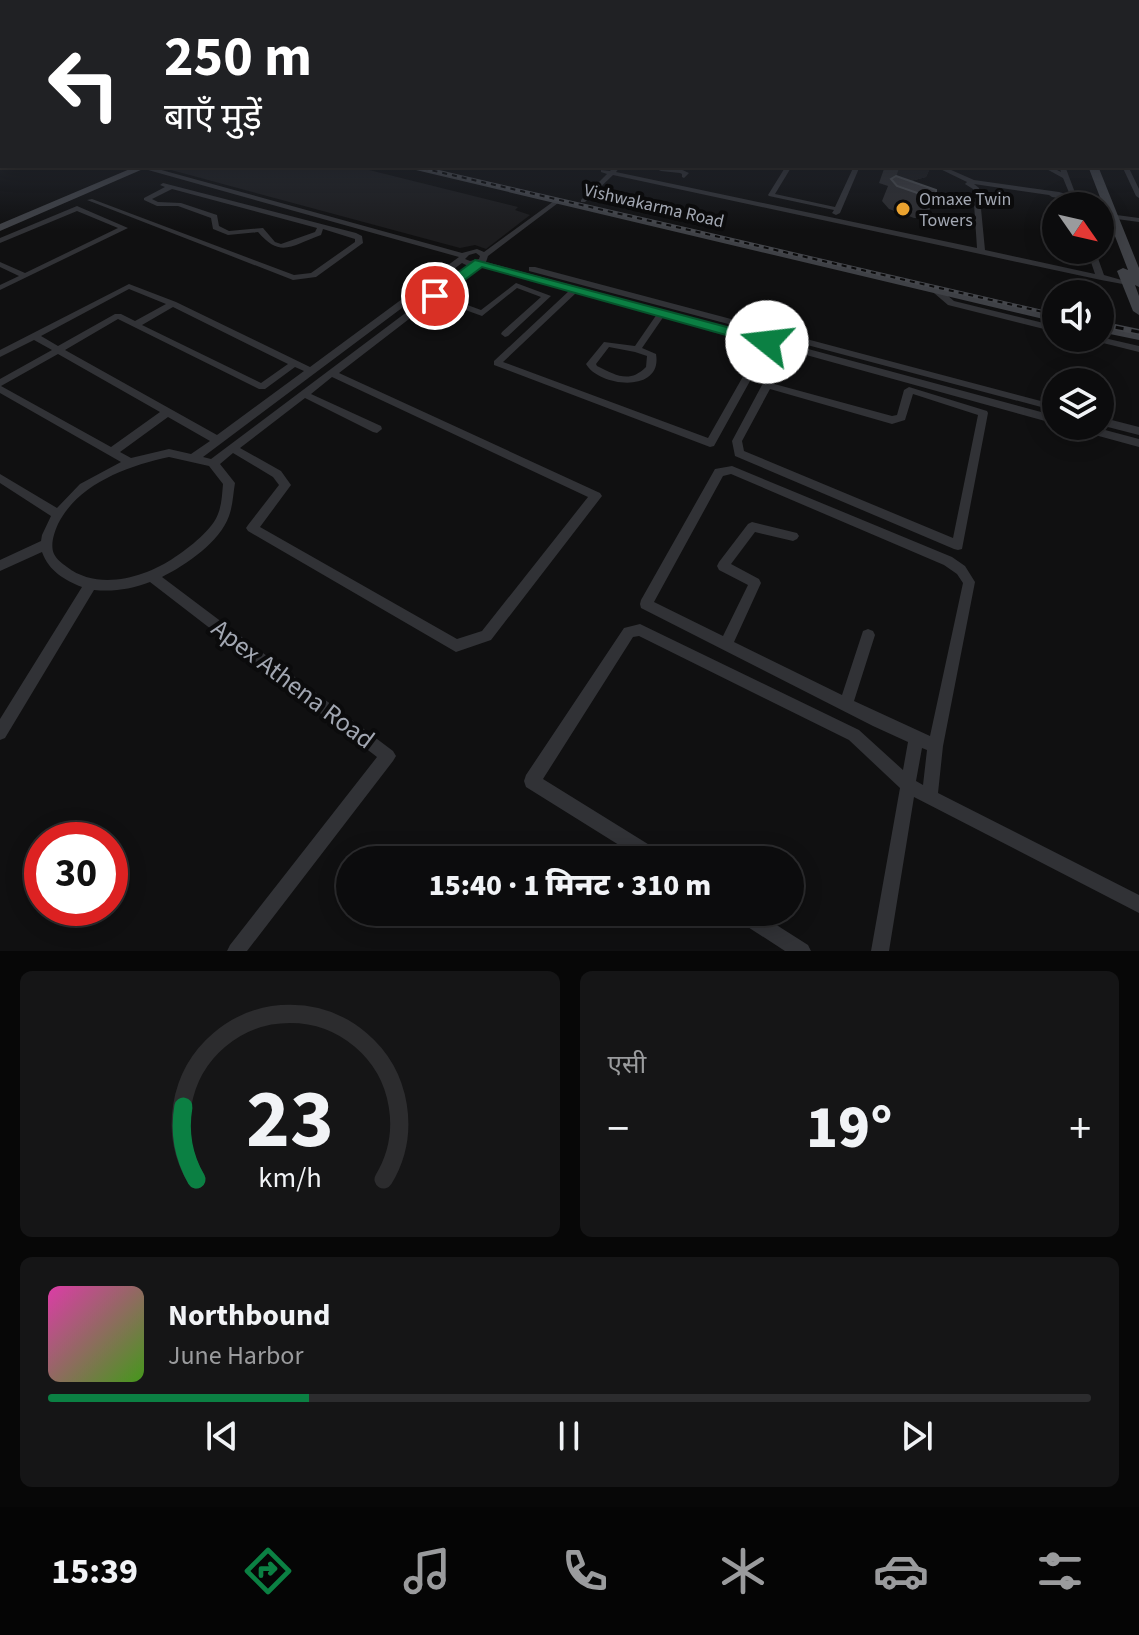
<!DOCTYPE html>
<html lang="hi">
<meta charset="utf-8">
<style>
:root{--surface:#0c0c0d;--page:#151516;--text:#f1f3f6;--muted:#9a9b9d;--line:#2c2c2e;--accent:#0b8043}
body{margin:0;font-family:"Source Sans 3","Noto Sans Devanagari",sans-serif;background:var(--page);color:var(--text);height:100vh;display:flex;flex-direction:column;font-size:30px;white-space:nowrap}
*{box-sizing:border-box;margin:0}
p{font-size:26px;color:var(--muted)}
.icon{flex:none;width:44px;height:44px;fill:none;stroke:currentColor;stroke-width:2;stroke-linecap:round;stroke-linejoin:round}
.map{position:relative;height:951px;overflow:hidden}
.drawer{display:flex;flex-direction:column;gap:20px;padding:20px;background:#070707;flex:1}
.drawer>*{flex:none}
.top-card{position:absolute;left:0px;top:0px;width:1140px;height:168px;box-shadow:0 4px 20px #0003,0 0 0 2px var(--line);background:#202124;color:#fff;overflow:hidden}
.needle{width:52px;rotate:124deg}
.fabs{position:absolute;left:1042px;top:192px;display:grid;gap:16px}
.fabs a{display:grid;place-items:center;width:72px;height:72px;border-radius:50%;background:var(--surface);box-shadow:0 4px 20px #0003,0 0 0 2px var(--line);font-size:40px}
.speed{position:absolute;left:24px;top:822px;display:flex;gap:16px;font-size:40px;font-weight:700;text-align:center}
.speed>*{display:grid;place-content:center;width:104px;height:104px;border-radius:50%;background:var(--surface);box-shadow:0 4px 20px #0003,0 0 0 2px var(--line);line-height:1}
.speed .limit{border:12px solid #d22;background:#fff;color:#111}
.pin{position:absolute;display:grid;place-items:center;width:68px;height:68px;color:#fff;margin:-34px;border:4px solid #fff;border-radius:50%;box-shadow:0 2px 8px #0007}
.me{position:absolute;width:88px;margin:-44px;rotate:286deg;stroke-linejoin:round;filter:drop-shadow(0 0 6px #0008)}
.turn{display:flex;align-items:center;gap:28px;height:168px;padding:0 32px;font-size:36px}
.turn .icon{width:104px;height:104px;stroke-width:2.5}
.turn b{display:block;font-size:56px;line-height:68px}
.big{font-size:60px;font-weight:800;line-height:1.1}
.drawer .card{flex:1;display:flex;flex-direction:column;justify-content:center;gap:12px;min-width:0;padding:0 28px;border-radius:12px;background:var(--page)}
.drawer .dial{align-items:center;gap:0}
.dial svg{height:208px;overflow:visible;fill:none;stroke:var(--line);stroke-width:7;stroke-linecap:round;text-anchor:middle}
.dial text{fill:var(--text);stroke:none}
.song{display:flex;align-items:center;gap:24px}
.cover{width:96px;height:96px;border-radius:12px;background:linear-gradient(135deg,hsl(320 70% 55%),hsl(100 70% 35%))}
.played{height:8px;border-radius:4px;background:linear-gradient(90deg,var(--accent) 25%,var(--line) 25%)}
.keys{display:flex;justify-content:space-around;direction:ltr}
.heat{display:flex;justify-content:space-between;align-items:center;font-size:44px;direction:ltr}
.drawer .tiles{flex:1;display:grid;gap:20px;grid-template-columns:1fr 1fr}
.card:last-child{grid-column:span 2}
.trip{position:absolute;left:336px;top:846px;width:468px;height:80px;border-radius:40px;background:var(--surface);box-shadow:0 4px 20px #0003,0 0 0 2px var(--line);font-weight:800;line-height:80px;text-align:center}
.tab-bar{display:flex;height:128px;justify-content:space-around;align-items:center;background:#050505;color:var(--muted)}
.tab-bar .icon{width:56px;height:56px}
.tab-bar .current{color:var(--accent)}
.tab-bar b{font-size:36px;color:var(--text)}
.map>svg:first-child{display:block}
.built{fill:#1c1c1e}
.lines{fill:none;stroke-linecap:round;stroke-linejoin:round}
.street{fill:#313236;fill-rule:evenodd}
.secondary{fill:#3f4146;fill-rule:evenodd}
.rail-far1-casing{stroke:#44464b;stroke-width:4}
.rail-casing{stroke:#44464b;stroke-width:6}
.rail-far1{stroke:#0b0b0c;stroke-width:2;stroke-dasharray:5;stroke-linecap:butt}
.rail{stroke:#0b0b0c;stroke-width:3;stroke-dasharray:8;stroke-linecap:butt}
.wall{fill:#2c2c2f}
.shaded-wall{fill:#1b1b1d}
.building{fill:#39393d;stroke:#494b4f;stroke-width:2}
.route{fill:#0b8043;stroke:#07532c;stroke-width:2}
.poi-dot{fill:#eaa22f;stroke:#0b0b0c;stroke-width:3}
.labels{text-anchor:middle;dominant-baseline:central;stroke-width:8;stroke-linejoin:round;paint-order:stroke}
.far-poi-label{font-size:18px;fill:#a2a7b2;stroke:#0b0b0c;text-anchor:start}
.far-street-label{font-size:18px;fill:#a2a7b2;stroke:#0b0b0c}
.near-street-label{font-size:26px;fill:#a2a7b2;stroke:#0b0b0c}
</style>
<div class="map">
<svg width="1139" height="951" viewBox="0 0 1139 951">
<rect width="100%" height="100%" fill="#101011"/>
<path class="built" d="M353,166L518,207L515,210L530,215L486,249L475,245L460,248L160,167Z"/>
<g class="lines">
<path class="street" d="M0,97L2,98V102L0,101Z
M2,108V112H0V109Z
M0,140L2,141V145L0,144Z
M0,157H2V161H0Z
M141,166H147L462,253L477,249L484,252L554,201H558V203L488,256L486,262L1056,416V424L770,345L714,446L710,447L494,365V361L570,290L479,265L440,295L481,310L516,283L551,296L508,336L505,337L501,334L502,332L541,297L517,288L482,316L435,299L339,373L600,493L602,496L491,640L456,652L248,531L246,528L248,525L279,485L273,477L233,453L220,464L235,483C233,494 233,505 229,516C220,542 186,565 162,577L393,751L396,756L393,761L247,951H227L230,945L377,757L150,582C131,589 114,592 94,590L5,738L0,740V719L82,587C64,580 49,571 42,552L0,571V560L41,541L42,535L51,516L0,483V474L57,508L80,484L121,462L0,393V379L52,350L34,340L0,357V350L129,284L176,302L310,367L459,257L141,168ZM476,253L480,256L479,259L470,261L465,259L469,255ZM462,263L468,266L211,459L203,457ZM129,289L166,304L135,321L121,314H115L58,346L41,336ZM577,292L657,314L635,346L604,342L586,364C599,387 663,394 656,354L642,348L664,316L762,343L708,438L503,362ZM173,307L288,364L261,383L142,325ZM118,319L259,389H265L295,367L304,371L217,435L65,350ZM609,347L635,352L647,356L646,367C629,384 616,375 597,366L596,364ZM58,354L160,412L111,447L1,386ZM332,377L588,497L482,631L457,639L260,527L291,485L281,471L240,448L305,398L373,432L377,433L382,429L381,426L311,394ZM168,417L210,441L191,454L169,449L131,458L120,452ZM169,457L209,466L223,484C222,494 222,504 218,514C213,529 189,548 175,557C145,578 98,591 67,567C62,563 57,560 54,554C50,545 54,533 58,524C78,484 127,466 169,457Z
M614,166H621L616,172L977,248L973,189L965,184L967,182L934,166H942L974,180L1059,192L1070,195L1063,178L1041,166H1049L1061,172L1059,166H1065L1080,206H1074L1071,200L1052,197L1049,195L974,184L979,188L985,250L1095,274L1087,250H1095L1104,275L1132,283L1128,285L1101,280L613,175L585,202H581V200L607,174L601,172V170L610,171Z
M649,166L678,168L689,173L684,178L682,177V174L680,173L661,171Z
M786,166H792L775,194L835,207L854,166H860L840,213L836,215L832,213L834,210L769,196L768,195Z
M1122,166H1128L1139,189V198L1136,196Z
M163,183L356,233L362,236L363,243L316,277L293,280L87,200L92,199L294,275L311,273L355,242V239L323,229L321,235C292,245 281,259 258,232L228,235L213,229L211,218L178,206H157L144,200V198L165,187L160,185ZM172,189L317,228L315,232L281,244L275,242L263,228L229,231L219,226L217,215L181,203L158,202L152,199Z
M77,206L128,228L0,290V285L19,276L0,267V262L25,273L118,228L77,211L0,243V238Z
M1109,214L1139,218V222L1109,218Z
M529,267H535L1056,405V411L529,271Z
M934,289H940L954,301L1056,326V332L948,305L934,293Z
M1100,337L1139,346V352L1091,340L1090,338Z
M767,382L892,416L897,415L904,390L909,387L987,411L988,413L962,549L958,550L954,549L735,456L732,441L762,385ZM770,389L892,424L905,420L913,394L978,415L953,538L744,451L742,441Z
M1100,417L1139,427V435L1100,425Z
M1072,426H1090L1139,439V447L1073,429Z
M732,466L952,557L965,566L975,582L943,746L938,793L1139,895V913L914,797L889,951H871L900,788L849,740L639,636L633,637L543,779L664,854L666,860H643L526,787L524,781L526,775L624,628L640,624L859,730L903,770L908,742L873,726L641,608L640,604L641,600L715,469ZM731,474L944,565L957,574L963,583L930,736L854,701L875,635L873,631L868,629L863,631L842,695L734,642L761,583L759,579L731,564L755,532L793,541L797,539L799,536L797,533L752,522L748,524L719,562L717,566L719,570L748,585L723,636L654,602L723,476ZM922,748L927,750L923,785L916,781Z
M731,912H756L808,945L811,951H785L734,918Z"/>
<path class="secondary" d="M137,166H150L0,231V224Z
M399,166H416L1056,314V322Z
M1088,166H1098L1139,268V287L1135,285L1139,296V315L1133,311L1117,271L1123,268L1128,270Z
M1100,324L1139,332V340L1100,332Z"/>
<g class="rail-far1-casing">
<path id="rail-far1" d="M413,166L1056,315"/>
</g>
<g class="rail-casing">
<path id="rail" d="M1100,324L1139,332"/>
</g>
<use href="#rail-far1" class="rail-far1"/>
<use href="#rail" class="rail"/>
</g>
<path class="wall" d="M885,166H931L926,177L911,181L936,195L926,218H914L889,209L882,201L888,186L879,183Z"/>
<path class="shaded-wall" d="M900,166H931L926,177L896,185L894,182Z"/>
<path class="building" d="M896,176L936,190V195H923L897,186L891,179Z"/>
<linearGradient id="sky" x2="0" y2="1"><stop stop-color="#090909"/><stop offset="0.42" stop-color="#313743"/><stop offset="1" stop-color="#313743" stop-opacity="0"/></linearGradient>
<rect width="1139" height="230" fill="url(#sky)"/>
<path class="route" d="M475,260L772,339L775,342L772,345H762L482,267L439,299H430V293Z"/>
<circle class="poi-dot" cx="903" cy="209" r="8"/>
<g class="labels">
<g class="far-poi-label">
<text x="919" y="199">Omaxe Twin<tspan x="919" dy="21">Towers</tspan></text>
</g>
<g class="far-street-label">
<text transform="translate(654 206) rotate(13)">Vishwakarma Road</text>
</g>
<g class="near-street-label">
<text transform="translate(293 684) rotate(37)">Apex Athena Road</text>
</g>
</g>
</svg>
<div class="fabs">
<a><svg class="needle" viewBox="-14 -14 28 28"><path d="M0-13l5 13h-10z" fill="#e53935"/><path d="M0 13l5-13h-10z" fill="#9a9b9d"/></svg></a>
<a><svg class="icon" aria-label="sound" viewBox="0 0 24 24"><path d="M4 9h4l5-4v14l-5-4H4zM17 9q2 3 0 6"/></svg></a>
<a><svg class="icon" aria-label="layers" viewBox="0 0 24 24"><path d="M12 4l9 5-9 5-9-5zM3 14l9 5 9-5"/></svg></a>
</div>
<div class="speed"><div class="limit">30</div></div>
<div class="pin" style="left:435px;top:296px;background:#d93025"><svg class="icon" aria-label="arrive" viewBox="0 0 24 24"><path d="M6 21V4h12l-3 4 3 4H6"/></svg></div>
<svg class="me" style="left:767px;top:342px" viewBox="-20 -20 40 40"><circle r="19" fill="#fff"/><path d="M0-13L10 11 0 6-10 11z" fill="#0b8043"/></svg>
<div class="trip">15:40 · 1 मिनट · 310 m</div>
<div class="top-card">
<div class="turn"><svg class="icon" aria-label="left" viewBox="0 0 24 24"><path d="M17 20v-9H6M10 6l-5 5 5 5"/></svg><div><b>250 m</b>बाएँ मुड़ें</div></div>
</div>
</div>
<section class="drawer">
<div class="tiles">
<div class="card dial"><svg viewBox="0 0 100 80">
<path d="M14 69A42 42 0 1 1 86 69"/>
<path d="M14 69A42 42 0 0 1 9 41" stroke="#0b8043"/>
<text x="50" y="56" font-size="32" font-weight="700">23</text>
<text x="50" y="72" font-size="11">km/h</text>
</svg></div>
<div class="card"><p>एसी</p>
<div class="heat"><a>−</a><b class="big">19°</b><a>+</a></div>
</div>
<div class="card">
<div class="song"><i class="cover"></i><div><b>Northbound</b><p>June Harbor</p></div></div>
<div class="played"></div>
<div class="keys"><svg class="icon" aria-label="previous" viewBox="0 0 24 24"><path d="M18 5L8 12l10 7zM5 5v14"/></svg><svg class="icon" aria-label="pause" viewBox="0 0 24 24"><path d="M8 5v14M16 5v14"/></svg><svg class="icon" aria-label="next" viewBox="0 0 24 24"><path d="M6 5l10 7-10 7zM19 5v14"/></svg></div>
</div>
</div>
</section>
<nav class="tab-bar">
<b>15:39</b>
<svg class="icon current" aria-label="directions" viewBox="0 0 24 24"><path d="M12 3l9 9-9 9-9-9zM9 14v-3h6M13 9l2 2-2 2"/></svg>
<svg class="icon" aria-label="music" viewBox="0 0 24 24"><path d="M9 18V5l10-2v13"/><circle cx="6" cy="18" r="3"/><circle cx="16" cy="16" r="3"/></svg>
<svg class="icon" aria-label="phone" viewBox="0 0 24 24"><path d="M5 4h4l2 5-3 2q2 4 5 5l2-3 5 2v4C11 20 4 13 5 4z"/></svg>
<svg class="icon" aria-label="climate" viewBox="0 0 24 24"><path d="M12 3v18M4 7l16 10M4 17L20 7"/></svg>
<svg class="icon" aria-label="car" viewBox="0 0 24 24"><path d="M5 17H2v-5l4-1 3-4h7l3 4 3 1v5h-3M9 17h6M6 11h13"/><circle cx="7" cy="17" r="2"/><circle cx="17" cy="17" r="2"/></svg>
<svg class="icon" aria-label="filters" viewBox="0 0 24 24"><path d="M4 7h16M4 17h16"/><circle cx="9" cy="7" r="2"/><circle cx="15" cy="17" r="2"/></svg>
</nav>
